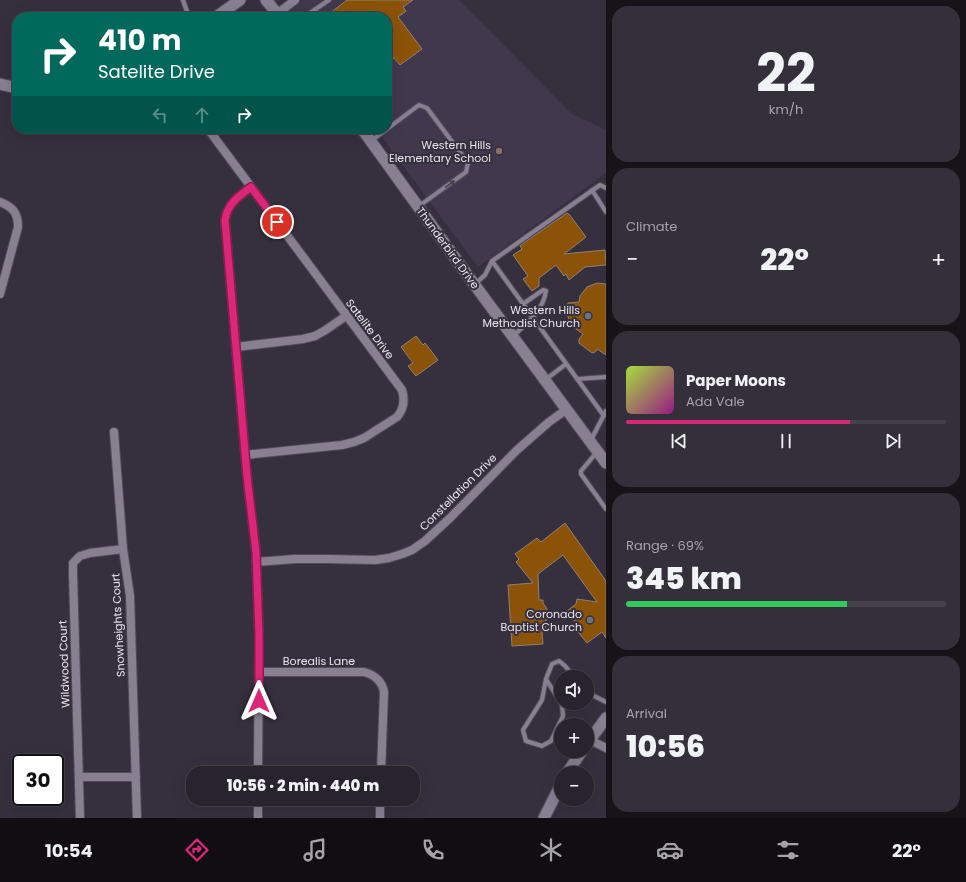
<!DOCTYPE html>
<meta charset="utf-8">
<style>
:root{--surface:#28242e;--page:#34303a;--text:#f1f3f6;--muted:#a5a4aa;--line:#44414a;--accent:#db2777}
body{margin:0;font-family:Poppins,sans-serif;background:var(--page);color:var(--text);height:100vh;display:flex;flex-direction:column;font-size:15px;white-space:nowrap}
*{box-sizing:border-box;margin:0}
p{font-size:13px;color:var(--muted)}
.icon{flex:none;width:22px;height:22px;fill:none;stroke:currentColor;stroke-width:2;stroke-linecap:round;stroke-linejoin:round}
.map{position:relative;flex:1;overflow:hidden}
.sheet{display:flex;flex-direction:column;gap:6px;padding:6px;background:#161419;width:360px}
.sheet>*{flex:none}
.hud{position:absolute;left:12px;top:12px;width:380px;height:122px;border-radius:16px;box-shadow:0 4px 16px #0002,0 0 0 1px var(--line);background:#00695c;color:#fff;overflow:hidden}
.tools{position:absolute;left:554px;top:670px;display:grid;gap:8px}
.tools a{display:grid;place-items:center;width:40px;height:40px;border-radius:50%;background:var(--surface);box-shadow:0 4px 16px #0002,0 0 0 1px var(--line);font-size:20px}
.speed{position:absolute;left:12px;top:754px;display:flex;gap:8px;font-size:20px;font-weight:700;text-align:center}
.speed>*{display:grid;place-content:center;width:52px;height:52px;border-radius:50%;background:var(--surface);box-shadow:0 4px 16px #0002,0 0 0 1px var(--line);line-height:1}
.speed .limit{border:2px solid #111;border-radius:6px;background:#fff;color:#111}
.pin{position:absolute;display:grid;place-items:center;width:34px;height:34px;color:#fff;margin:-17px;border:2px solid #fff;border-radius:50%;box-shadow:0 1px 4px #0007}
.me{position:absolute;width:44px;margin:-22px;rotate:0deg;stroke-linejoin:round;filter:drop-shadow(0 0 3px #0008)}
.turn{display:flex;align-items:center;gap:14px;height:84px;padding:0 20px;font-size:18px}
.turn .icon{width:52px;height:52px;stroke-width:2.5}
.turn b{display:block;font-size:28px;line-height:34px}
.lanes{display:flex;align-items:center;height:38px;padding:0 20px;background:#0003;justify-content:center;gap:20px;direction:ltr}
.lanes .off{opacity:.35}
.big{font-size:30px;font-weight:800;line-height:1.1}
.sheet .tile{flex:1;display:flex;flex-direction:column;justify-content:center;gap:6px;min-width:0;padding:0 14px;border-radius:16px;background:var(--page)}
.sheet .dial{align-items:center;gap:0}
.dial b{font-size:52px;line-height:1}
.song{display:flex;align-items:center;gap:12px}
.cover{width:48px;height:48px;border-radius:6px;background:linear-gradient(135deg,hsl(80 70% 55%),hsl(310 70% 35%))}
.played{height:4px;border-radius:2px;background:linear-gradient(90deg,var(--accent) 70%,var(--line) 70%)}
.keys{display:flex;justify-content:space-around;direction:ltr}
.heat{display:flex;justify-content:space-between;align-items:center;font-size:22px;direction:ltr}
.charge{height:6px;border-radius:3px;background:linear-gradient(90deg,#34c759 69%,var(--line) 0)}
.trip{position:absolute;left:186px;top:766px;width:234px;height:40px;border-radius:16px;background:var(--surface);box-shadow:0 4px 16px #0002,0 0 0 1px var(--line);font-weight:800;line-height:40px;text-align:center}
.dock{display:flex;height:64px;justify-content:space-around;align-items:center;background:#100e12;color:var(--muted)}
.dock .icon{width:28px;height:28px}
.dock .active{color:var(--accent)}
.dock b{font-size:18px;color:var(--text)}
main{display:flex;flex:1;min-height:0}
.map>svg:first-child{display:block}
.built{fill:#41384d}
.building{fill:#8b5308;stroke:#908174}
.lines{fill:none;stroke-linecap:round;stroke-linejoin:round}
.lane-casing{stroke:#534d5a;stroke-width:6}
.street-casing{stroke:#534d5a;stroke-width:10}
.secondary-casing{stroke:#534d5a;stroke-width:13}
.lane{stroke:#888091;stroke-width:4}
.street{stroke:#888091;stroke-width:8}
.secondary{stroke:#888091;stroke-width:11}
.oneway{fill:#46404f}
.route-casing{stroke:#8e194d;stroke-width:10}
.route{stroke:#db2777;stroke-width:7}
.education-dot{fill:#8d6e63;stroke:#36303e;stroke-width:1.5}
.worship-dot{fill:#6b7280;stroke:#36303e;stroke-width:1.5}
.labels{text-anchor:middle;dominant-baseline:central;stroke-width:4;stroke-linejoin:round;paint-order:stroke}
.poi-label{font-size:11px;fill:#e9e5ef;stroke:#36303e;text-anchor:end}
.street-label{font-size:11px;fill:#e9e5ef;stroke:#36303e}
</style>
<main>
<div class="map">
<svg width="606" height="818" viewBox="0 0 606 818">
<rect width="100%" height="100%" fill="#36303e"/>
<path class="built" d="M303,0H459L572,114L606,130V173L478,267L376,129H387V17H294L289,10Z"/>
<path class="building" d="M347,0H413L403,7L406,11L398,17L422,49L400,65L394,58L387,63V17H325Z
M567,213L568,214H569L586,237L564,254L605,250L606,265L585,267L569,280L566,274L564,276L556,265L539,278V286L532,291L523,279L528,276L513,255L522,249L520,246L528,240Z
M597,283L606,284V355L597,349L595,352L592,353L579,343V339L583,334L572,326L563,305H568V303L579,302L580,296L587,287Z
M416,336L423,345L425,343L438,360L416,376L408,366L413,363L401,347Z
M565,523L606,581V638L602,632L587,643L578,632L581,630L567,611L576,604L577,599L597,602L563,555L538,574L539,600H543V603L547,609L545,631H542L543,644L512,646L508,585L533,583L516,562L519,559L515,554L537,538L541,542Z"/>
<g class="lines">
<g class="lane-casing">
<path id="lane" d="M183,0L189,17
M304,17L329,0
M387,129L419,105L427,108L468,163L466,172L419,206
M371,141L387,129
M592,190L606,212
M492,261L604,416
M475,284L485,275L492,261L600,185L606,188
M513,336C527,323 543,311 546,291L543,290L523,304
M577,379L606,377
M545,380L566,364
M591,440L606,411
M597,452L581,471V474L606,509
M546,679L562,705L563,716L551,741L542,746L526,741L523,730L542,700L546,679L552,664L559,661L564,665L575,677
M587,690L592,695L606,702"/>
</g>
<g class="street-casing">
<path id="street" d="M277,14L295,0
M208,129L402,390C405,400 404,409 397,417L364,438L354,442L342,445L245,455
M251,187C239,196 227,204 225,220L247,476L256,552L259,635L258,773
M0,202C13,207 18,213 18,227L0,294
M236,347L303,339L315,336L324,331L346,316
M114,432L123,549L130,596L137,818
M256,562L295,559H326L375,560L389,558L402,554L412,550L425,541L450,518L517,450L549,422L567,409
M259,672H364C375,675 382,681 384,692L381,773
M590,740L606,748
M79,777H136
M80,818L73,575V563L80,556L90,553L123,549
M258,818V799
M380,818V799"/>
</g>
<g class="secondary-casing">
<path id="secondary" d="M266,0L280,17
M216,17L240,0
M0,84L17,88
M362,129L474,284L606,463
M587,744L606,718
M567,773L582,751
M544,818L561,784"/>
</g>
<use href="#lane" class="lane"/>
<use href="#street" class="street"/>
<use href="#secondary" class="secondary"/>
</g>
<defs><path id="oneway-solid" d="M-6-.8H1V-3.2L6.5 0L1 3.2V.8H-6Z"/></defs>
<use class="oneway" href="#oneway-solid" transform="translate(450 184) rotate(-36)"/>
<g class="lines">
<g class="route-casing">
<path id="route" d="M259,701V635L256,552L247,476L225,220C227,204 239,196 251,187L277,222"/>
</g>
<use href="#route" class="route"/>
</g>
<circle class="education-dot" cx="499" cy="151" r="4"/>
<g class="worship-dot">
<circle cx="588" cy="316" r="4"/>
<circle cx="590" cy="620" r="4"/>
</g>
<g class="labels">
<g class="poi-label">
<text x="491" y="145">Western Hills<tspan x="491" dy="13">Elementary School</tspan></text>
<text x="580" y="310">Western Hills<tspan x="580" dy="13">Methodist Church</tspan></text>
<text x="582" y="614">Coronado<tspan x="582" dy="13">Baptist Church</tspan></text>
</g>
<g class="street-label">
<text transform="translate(448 248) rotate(54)">Thunderbird Drive</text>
<text transform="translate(370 329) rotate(53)">Satelite Drive</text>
<text transform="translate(458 492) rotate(-45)">Constellation Drive</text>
<text transform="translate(118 625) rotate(-93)">Snowheights Court</text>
<text x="319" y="661">Borealis Lane</text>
<text transform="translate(64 664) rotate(-92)">Wildwood Court</text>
</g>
</g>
</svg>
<div class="tools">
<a><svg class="icon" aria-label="sound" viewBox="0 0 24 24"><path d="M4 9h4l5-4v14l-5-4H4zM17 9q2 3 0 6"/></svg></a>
<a>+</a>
<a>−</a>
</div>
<div class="speed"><div class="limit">30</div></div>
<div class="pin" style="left:277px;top:222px;background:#d93025"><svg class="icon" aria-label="arrive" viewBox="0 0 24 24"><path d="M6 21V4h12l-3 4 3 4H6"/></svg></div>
<svg class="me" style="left:259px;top:701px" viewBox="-20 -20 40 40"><path d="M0-17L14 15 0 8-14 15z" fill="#db2777" stroke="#fff" stroke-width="4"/></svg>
<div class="trip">10:56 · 2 min · 440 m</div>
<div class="hud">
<div class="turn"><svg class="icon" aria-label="right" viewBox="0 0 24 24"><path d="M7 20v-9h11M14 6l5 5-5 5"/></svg><div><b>410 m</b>Satelite Drive</div></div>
<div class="lanes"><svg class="icon off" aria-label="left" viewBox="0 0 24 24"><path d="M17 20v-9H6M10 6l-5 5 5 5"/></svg><svg class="icon off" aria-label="ahead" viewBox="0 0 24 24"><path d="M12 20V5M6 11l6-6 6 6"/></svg><svg class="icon" aria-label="right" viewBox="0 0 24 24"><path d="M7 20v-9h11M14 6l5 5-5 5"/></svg></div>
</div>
</div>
<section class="sheet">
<div class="tile dial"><b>22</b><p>km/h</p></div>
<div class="tile"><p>Climate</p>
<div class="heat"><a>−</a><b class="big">22°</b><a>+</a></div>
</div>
<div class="tile">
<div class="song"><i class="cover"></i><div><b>Paper Moons</b><p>Ada Vale</p></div></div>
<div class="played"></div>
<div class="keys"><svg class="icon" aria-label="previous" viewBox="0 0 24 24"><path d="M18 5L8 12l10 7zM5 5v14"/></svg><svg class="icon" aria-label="pause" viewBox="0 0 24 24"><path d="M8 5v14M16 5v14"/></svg><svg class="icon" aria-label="next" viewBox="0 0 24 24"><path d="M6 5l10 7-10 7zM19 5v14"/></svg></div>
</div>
<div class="tile"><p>Range · 69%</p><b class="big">345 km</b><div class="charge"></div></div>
<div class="tile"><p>Arrival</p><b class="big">10:56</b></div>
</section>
</main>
<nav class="dock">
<b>10:54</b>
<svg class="icon active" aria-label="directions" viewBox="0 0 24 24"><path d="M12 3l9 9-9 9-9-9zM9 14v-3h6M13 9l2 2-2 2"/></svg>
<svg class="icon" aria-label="music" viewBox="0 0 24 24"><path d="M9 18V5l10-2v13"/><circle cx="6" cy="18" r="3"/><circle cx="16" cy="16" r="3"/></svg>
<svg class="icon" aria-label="phone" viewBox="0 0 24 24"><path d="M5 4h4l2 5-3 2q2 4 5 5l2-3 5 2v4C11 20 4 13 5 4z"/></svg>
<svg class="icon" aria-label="climate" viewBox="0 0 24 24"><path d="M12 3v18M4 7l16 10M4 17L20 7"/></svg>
<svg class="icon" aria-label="car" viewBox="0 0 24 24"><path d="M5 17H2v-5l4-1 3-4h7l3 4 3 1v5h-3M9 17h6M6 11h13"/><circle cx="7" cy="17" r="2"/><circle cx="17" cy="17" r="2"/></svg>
<svg class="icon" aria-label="filters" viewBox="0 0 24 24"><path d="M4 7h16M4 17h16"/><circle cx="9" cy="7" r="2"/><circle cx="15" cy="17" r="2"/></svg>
<b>22°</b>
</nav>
